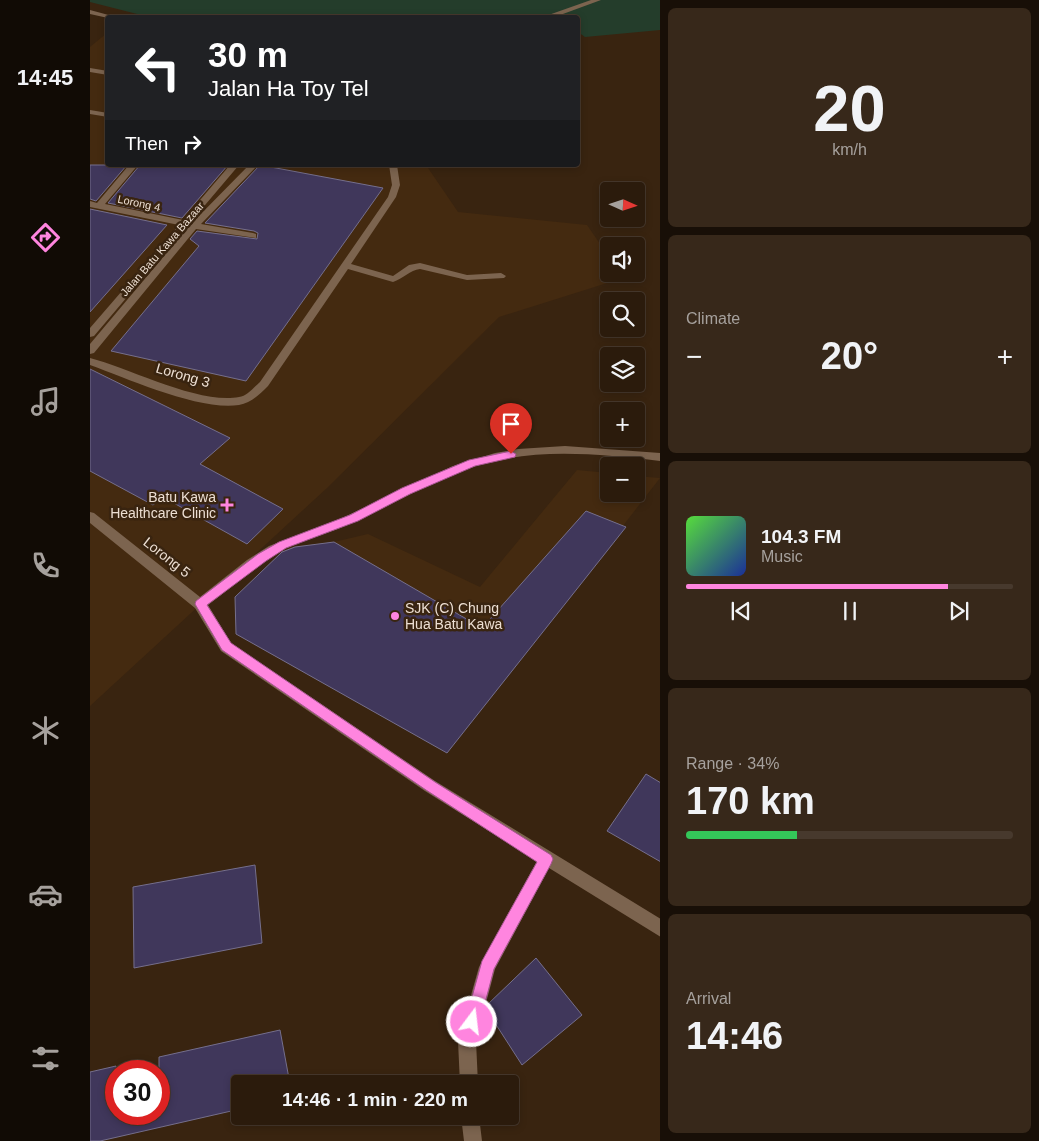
<!DOCTYPE html>
<meta charset="utf-8">
<style>
:root{--surface:#2b1b0c;--page:#37281a;--text:#f1f3f6;--muted:#a6a19d;--line:#47392d;--accent:#ff85df}
body{margin:0;font-family:Helvetica,sans-serif;background:var(--page);color:var(--text);height:100vh;display:flex;flex-direction:column;font-size:19px;white-space:nowrap}
*{box-sizing:border-box;margin:0}
p{font-size:16px;color:var(--muted)}
.icon{flex:none;width:28px;height:28px;fill:none;stroke:currentColor;stroke-width:2;stroke-linecap:round;stroke-linejoin:round}
.map{position:relative;flex:1;overflow:hidden}
.sheet{display:flex;flex-direction:column;gap:8px;padding:8px;background:#180f07;width:379px}
.sheet>*{flex:none}
.guide{position:absolute;left:15px;top:15px;width:475px;height:152px;border-radius:5px;box-shadow:0 2px 8px #0003,0 0 0 1px var(--line);background:#202124;color:#fff;overflow:hidden}
.needle{width:32px;rotate:93deg}
.buttons{position:absolute;left:510px;top:182px;display:grid;gap:10px}
.buttons a{display:grid;place-items:center;width:45px;height:45px;border-radius:5px;background:var(--surface);box-shadow:0 2px 8px #0003,0 0 0 1px var(--line);font-size:25px}
.speed{position:absolute;left:15px;top:1060px;display:flex;gap:10px;font-size:25px;font-weight:700;text-align:center}
.speed>*{display:grid;place-content:center;width:65px;height:65px;border-radius:50%;background:var(--surface);box-shadow:0 2px 8px #0003,0 0 0 1px var(--line);line-height:1}
.speed .limit{border:8px solid #d22;background:#fff;color:#111}
.pin{position:absolute;display:grid;place-items:center;width:42px;height:42px;color:#fff;margin:-51px -21px;border-radius:50% 50% 50% 0;rotate:-45deg;box-shadow:0 0 5px #0007}
.pin .icon{rotate:45deg}
.me{position:absolute;width:55px;margin:-28px;rotate:15deg;stroke-linejoin:round;filter:drop-shadow(0 0 4px #0008)}
.turn{display:flex;align-items:center;gap:18px;height:105px;padding:0 20px;font-size:22px}
.turn .icon{width:65px;height:65px;stroke-width:2.5}
.turn b{display:block;font-size:35px;line-height:42px}
.then{display:flex;align-items:center;height:48px;padding:0 20px;background:#0003;gap:10px;font-size:19px}
.big{font-size:38px;font-weight:800;line-height:1.1}
.sheet .card{flex:1;display:flex;flex-direction:column;justify-content:center;gap:8px;min-width:0;padding:0 18px;border-radius:8px;background:var(--page)}
.sheet .dial{align-items:center;gap:0}
.dial b{font-size:65px;line-height:1}
.song{display:flex;align-items:center;gap:15px}
.cover{width:60px;height:60px;border-radius:8px;background:linear-gradient(135deg,hsl(110 70% 55%),hsl(230 70% 35%))}
.played{height:5px;border-radius:2px;background:linear-gradient(90deg,var(--accent) 80%,var(--line) 80%)}
.keys{display:flex;justify-content:space-around;direction:ltr}
.heat{display:flex;justify-content:space-between;align-items:center;font-size:28px;direction:ltr}
.charge{height:8px;border-radius:4px;background:linear-gradient(90deg,#34c759 34%,var(--line) 0)}
.trip{position:absolute;left:141px;top:1075px;width:288px;height:50px;border-radius:5px;background:var(--surface);box-shadow:0 2px 8px #0003,0 0 0 1px var(--line);font-weight:800;line-height:50px;text-align:center}
main{display:flex;flex:1;min-height:0}
.tab-bar{display:flex;flex-direction:column;width:90px;justify-content:space-around;align-items:center;background:#110b05;color:var(--muted)}
.tab-bar .icon{width:35px;height:35px}
.tab-bar .selected{color:var(--accent)}
.tab-bar b{font-size:22px;color:var(--text)}
.map>svg:first-child{display:block}
.built{fill:#442a10}
.green{fill:#243d2b}
.building{fill:#40375b;stroke:#756f8c}
.lines{fill:none;stroke-linecap:round;stroke-linejoin:round}
.minor{fill:#7c644f;fill-rule:evenodd}
.tertiary{fill:#7c644f;fill-rule:evenodd}
.route{fill:#ff85df;stroke:#a65691}
.poi-dot{fill:#ff85df;stroke:#392410;stroke-width:2}
.labels{text-anchor:middle;dominant-baseline:central;stroke-width:5;stroke-linejoin:round;paint-order:stroke}
.far-street-label{font-size:11px;fill:#eddfd3;stroke:#392410}
.street-label{font-size:14px;fill:#eddfd3;stroke:#392410}
.poi-label{font-size:14px;fill:#eddfd3;stroke:#392410;text-anchor:end}
</style>
<main>
<nav class="tab-bar">
<b>14:45</b>
<svg class="icon selected" aria-label="directions" viewBox="0 0 24 24"><path d="M12 3l9 9-9 9-9-9zM9 14v-3h6M13 9l2 2-2 2"/></svg>
<svg class="icon" aria-label="music" viewBox="0 0 24 24"><path d="M9 18V5l10-2v13"/><circle cx="6" cy="18" r="3"/><circle cx="16" cy="16" r="3"/></svg>
<svg class="icon" aria-label="phone" viewBox="0 0 24 24"><path d="M5 4h4l2 5-3 2q2 4 5 5l2-3 5 2v4C11 20 4 13 5 4z"/></svg>
<svg class="icon" aria-label="climate" viewBox="0 0 24 24"><path d="M12 3v18M4 7l16 10M4 17L20 7"/></svg>
<svg class="icon" aria-label="car" viewBox="0 0 24 24"><path d="M5 17H2v-5l4-1 3-4h7l3 4 3 1v5h-3M9 17h6M6 11h13"/><circle cx="7" cy="17" r="2"/><circle cx="17" cy="17" r="2"/></svg>
<svg class="icon" aria-label="filters" viewBox="0 0 24 24"><path d="M4 7h16M4 17h16"/><circle cx="9" cy="7" r="2"/><circle cx="15" cy="17" r="2"/></svg>
</nav>
<div class="map">
<svg width="571" height="1141" viewBox="0 0 571 1141">
<rect width="100%" height="100%" fill="#392410"/>
<path class="built" d="M17,33L18,165H336L368,212L497,225L519,257V274H530L533,278L409,317L237,488L0,706V47Z
M487,470L519,473V494H546V476L570,478L357,753L146,634L145,597L198,547L244,542L278,534L390,587Z"/>
<path class="green" d="M0,0H570V30L495,37L488,32V18L59,17L0,2Z"/>
<path class="building" d="M0,165H37L6,201L0,199Z
M50,165H138L92,218L18,203Z
M170,165L293,188L156,381L21,351L109,246L100,239L107,231L167,239L168,233L164,231L115,223Z
M0,209L77,225L0,312Z
M0,369L140,438L110,464L193,509L157,544L73,497L63,505L0,471Z
M496,511L536,527L357,753L146,634L145,597L192,552L205,547L244,542L392,628Z
M556,774L571,783V862L517,831Z
M165,865L172,943L44,968L43,887Z
M446,958L492,1015L432,1065L396,1009L397,1005Z
M190,1030L200,1084H150V1109L10,1141H0V1072L26,1066V1114H69V1057Z"/>
<g class="lines">
<path class="minor" d="M0,68L18,71V75L0,72Z
M0,110L18,113V117L0,114Z
M39,165H48L15,204L93,220L140,165H149L4,336L0,337V328L89,225L0,207V201L7,203Z
M159,165H168L111,224L163,233L166,234V238L106,229L4,353L0,354V344L101,224Z
M299,165H307L310,185L306,197L261,264L303,276L319,265L330,263L377,275L411,273L416,276L414,278L377,280L330,269C320,270 313,279 303,282L258,269L178,386C169,395 161,403 149,405C109,411 39,379 0,365V358C39,368 110,405 149,397C157,396 164,387 170,382L298,197L302,185Z
M475,446L571,453V461C509,454 445,447 386,466C345,479 307,502 268,520C242,533 213,539 187,553C162,567 141,588 118,605L141,643L345,781L571,919V937L459,868L405,969L386,1041L388,1084H370L368,1041L389,967L447,861L335,791L131,651L105,608L0,523V512L4,513L110,597L157,560L179,546L252,518L363,466L405,453L428,449Z
M371,1116H389L392,1141H374Z"/>
<path class="tertiary" d="M501,0H511L462,18H450Z
M0,10L26,17L27,18H18L0,14Z"/>
</g>
<path class="route" d="M421,451L426,454L425,457L385,466L320,494L268,521L196,548L176,561L117,605L141,643L345,782L461,855L463,859L461,864L404,969L390,1022L388,1028L382,1030L377,1028L375,1022L392,961L447,862L336,790L132,650L105,604L106,601L168,554L189,542L260,515L312,488L379,460Z"/>
<g class="poi-dot">
<path d="M134.5 497.5h5v5h5v5h-5v5h-5v-5h-5v-5h5z"/>
<circle cx="305" cy="616" r="5"/>
</g>
<g class="labels">
<g class="far-street-label">
<text transform="translate(49 203) rotate(12)">Lorong 4</text>
<text transform="translate(72 249) rotate(-49)">Jalan Batu Kawa Bazaar</text>
</g>
<g class="street-label">
<text transform="translate(93 375) rotate(16)">Lorong 3</text>
<text transform="translate(77 557) rotate(38)">Lorong 5</text>
</g>
<g class="poi-label">
<text x="126" y="497">Batu Kawa<tspan x="126" dy="16">Healthcare Clinic</tspan></text>
<text x="315" y="608" text-anchor="start">SJK (C) Chung<tspan x="315" dy="16">Hua Batu Kawa</tspan></text>
</g>
</g>
</svg>
<div class="buttons">
<a><svg class="needle" viewBox="-14 -14 28 28"><path d="M0-13l5 13h-10z" fill="#e53935"/><path d="M0 13l5-13h-10z" fill="#a6a19d"/></svg></a>
<a><svg class="icon" aria-label="sound" viewBox="0 0 24 24"><path d="M4 9h4l5-4v14l-5-4H4zM17 9q2 3 0 6"/></svg></a>
<a><svg class="icon" aria-label="search" viewBox="0 0 24 24"><circle cx="10" cy="10" r="6"/><path d="M15 15l6 6"/></svg></a>
<a><svg class="icon" aria-label="layers" viewBox="0 0 24 24"><path d="M12 4l9 5-9 5-9-5zM3 14l9 5 9-5"/></svg></a>
<a>+</a>
<a>−</a>
</div>
<div class="speed"><div class="limit">30</div></div>
<div class="pin" style="left:421px;top:454px;background:#d93025"><svg class="icon" aria-label="arrive" viewBox="0 0 24 24"><path d="M6 21V4h12l-3 4 3 4H6"/></svg></div>
<svg class="me" style="left:382px;top:1022px" viewBox="-20 -20 40 40"><circle r="17" fill="#ff85df" stroke="#fff" stroke-width="3"/><path d="M0-11L8 9 0 5-8 9z" fill="#fff"/></svg>
<div class="trip">14:46 · 1 min · 220 m</div>
<div class="guide">
<div class="turn"><svg class="icon" aria-label="left" viewBox="0 0 24 24"><path d="M17 20v-9H6M10 6l-5 5 5 5"/></svg><div><b>30 m</b>Jalan Ha Toy Tel</div></div>
<div class="then">Then<svg class="icon" aria-label="right" viewBox="0 0 24 24"><path d="M7 20v-9h11M14 6l5 5-5 5"/></svg></div>
</div>
</div>
<section class="sheet">
<div class="card dial"><b>20</b><p>km/h</p></div>
<div class="card"><p>Climate</p>
<div class="heat"><a>−</a><b class="big">20°</b><a>+</a></div>
</div>
<div class="card">
<div class="song"><i class="cover"></i><div><b>104.3 FM</b><p>Music</p></div></div>
<div class="played"></div>
<div class="keys"><svg class="icon" aria-label="previous" viewBox="0 0 24 24"><path d="M18 5L8 12l10 7zM5 5v14"/></svg><svg class="icon" aria-label="pause" viewBox="0 0 24 24"><path d="M8 5v14M16 5v14"/></svg><svg class="icon" aria-label="next" viewBox="0 0 24 24"><path d="M6 5l10 7-10 7zM19 5v14"/></svg></div>
</div>
<div class="card"><p>Range · 34%</p><b class="big">170 km</b><div class="charge"></div></div>
<div class="card"><p>Arrival</p><b class="big">14:46</b></div>
</section>
</main>
